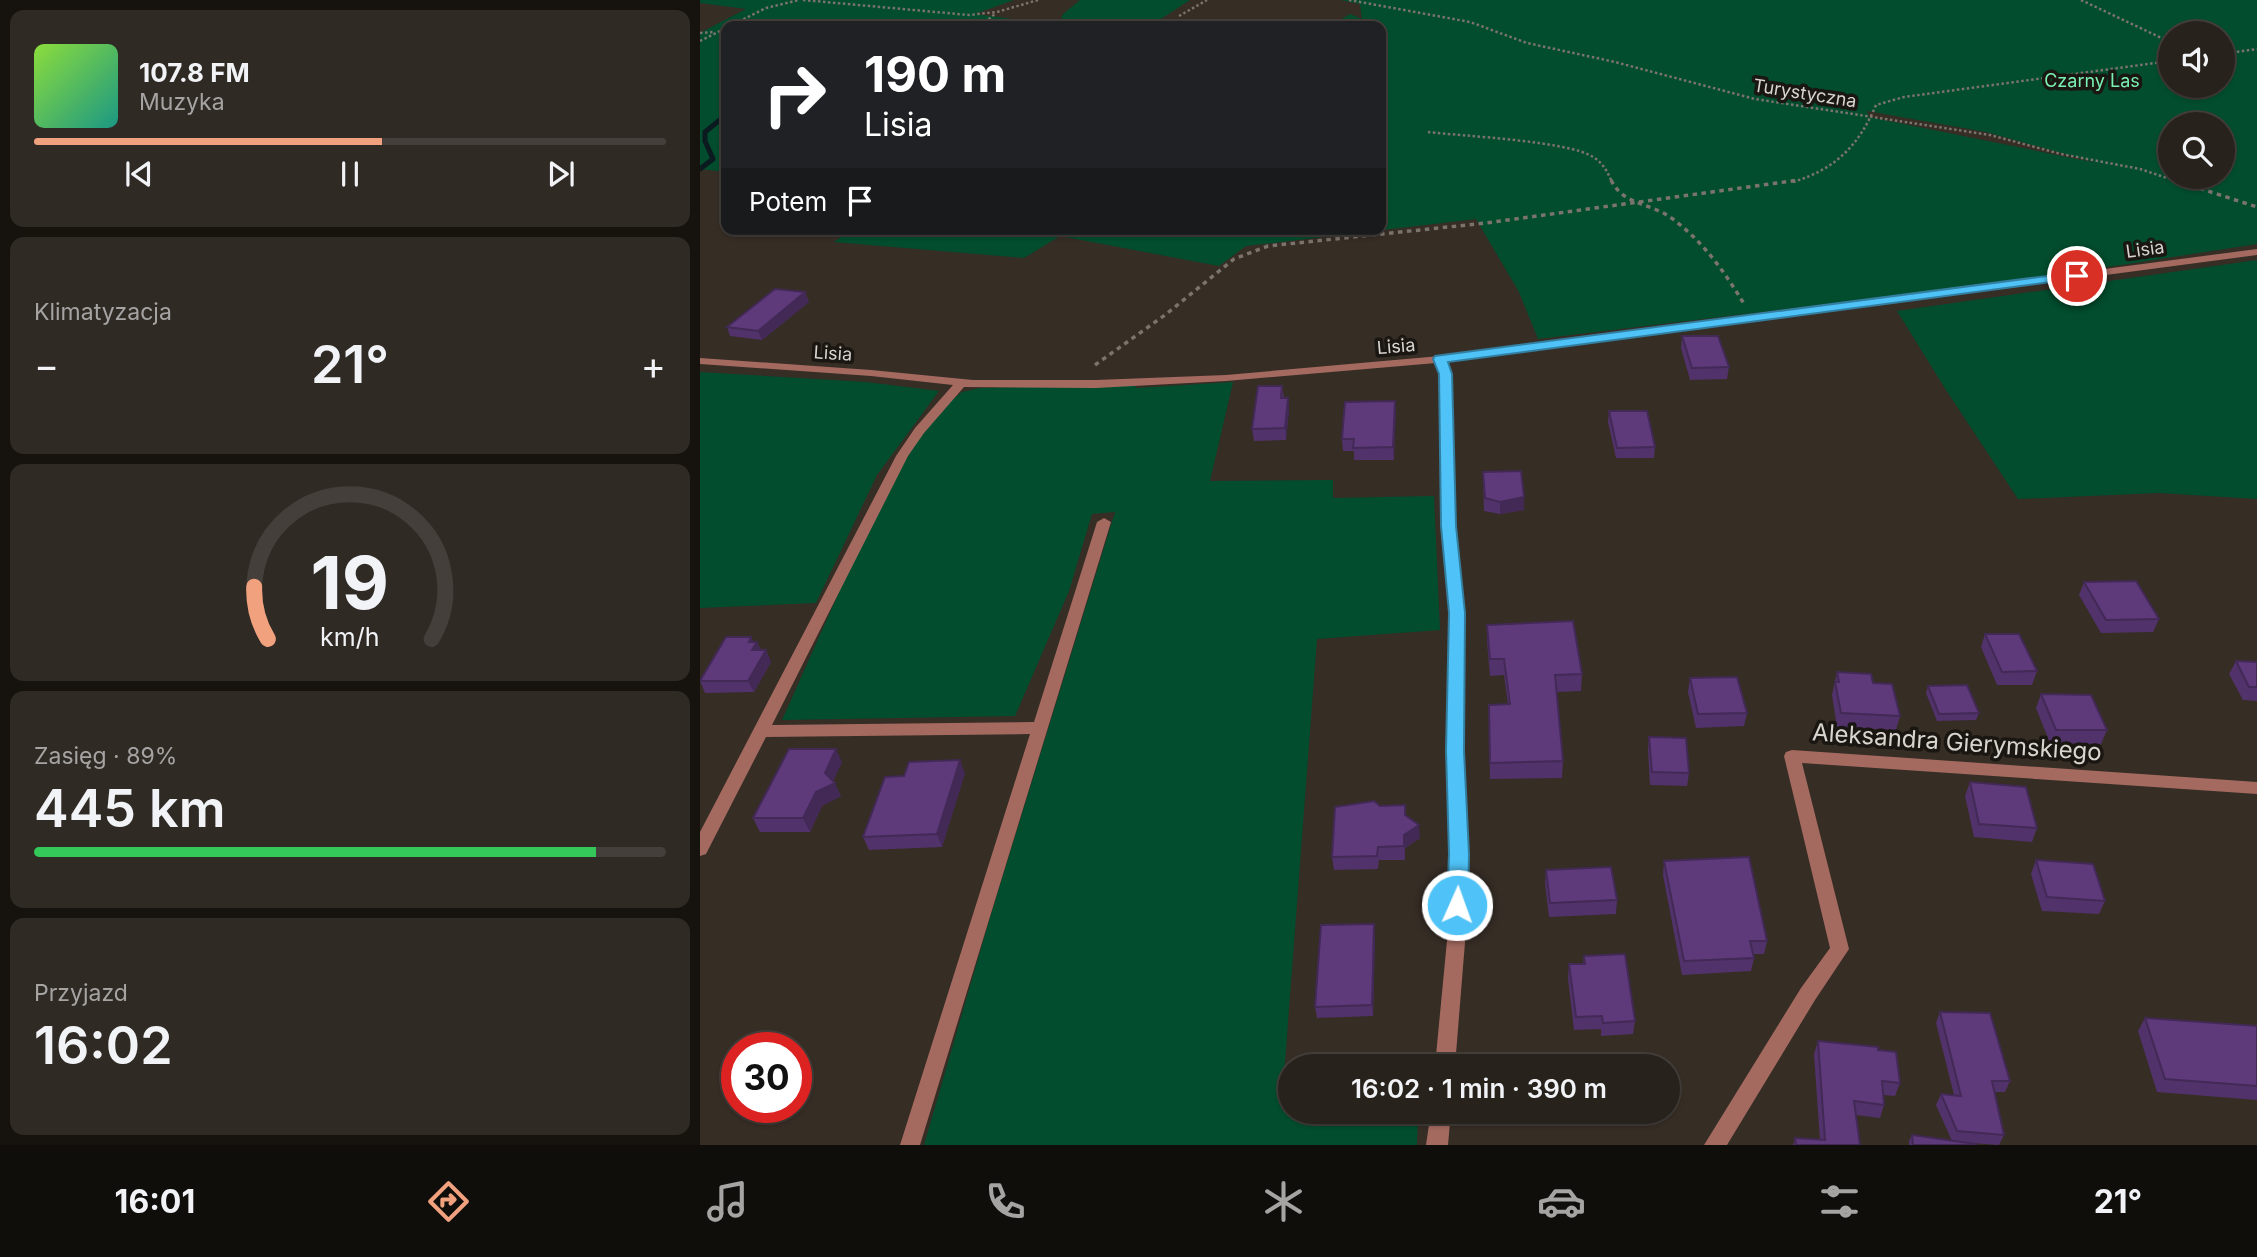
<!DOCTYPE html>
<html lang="pl">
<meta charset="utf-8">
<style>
:root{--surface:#28221c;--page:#302a25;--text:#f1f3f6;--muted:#a5a4a3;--line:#443f3b;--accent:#f1a17d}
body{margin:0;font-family:Inter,sans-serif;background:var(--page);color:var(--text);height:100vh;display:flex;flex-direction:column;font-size:26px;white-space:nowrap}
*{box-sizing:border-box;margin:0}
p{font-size:23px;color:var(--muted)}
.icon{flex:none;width:38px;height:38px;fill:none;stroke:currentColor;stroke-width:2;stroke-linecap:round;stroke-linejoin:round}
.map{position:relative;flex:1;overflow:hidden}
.sheet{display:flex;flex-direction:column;gap:10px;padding:10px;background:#16130f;width:700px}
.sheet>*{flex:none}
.top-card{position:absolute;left:21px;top:21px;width:665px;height:214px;border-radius:14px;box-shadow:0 2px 5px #0004,0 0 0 2px var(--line);background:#202124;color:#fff;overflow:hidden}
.tools{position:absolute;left:1458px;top:21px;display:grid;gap:14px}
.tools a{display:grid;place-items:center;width:77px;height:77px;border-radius:50%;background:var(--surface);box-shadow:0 2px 5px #0004,0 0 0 2px var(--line);font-size:35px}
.speed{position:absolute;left:21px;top:1032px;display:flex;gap:14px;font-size:35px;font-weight:700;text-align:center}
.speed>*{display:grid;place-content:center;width:91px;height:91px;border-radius:50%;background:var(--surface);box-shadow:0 2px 5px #0004,0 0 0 2px var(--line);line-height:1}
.speed .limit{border:10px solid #d22;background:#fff;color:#111}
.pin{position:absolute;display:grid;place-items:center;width:60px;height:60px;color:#fff;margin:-30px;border:4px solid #fff;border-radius:50%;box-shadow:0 2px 7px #0007}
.me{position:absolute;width:77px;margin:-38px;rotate:2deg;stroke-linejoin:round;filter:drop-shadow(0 0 5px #0008)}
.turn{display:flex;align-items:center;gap:24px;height:147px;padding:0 28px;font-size:32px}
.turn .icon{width:91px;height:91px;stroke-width:2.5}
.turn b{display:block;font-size:49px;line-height:60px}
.then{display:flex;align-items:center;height:66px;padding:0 28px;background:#0003;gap:14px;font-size:26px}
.big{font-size:52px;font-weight:600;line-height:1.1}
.sheet .card{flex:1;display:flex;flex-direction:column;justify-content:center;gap:10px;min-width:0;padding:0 24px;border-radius:14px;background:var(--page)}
.sheet .dial{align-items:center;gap:0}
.dial svg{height:182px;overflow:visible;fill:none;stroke:var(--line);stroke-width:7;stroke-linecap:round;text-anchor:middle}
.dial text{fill:var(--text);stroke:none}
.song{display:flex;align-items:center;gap:21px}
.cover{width:84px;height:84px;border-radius:10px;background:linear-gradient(135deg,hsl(90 70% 55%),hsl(170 70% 35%))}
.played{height:7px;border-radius:4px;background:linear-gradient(90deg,var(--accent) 55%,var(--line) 55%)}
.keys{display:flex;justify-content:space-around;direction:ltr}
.heat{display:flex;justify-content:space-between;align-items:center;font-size:38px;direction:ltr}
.charge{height:10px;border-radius:5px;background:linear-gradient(90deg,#34c759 89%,var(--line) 0)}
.trip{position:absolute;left:578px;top:1054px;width:402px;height:70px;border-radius:35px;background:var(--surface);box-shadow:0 2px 5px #0004,0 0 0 2px var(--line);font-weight:600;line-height:70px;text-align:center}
.tabs{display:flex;height:112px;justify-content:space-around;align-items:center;background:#100e0b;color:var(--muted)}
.tabs .icon{width:49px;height:49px}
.tabs .active{color:var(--accent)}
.tabs b{font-size:32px;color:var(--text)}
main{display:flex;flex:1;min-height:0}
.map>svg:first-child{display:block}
.green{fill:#024d2e;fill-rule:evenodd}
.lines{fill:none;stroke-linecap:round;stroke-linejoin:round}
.stream{stroke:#0b1a1f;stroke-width:5}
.path-far1{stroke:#7b746c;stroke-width:2.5;stroke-dasharray:2.5 2.5;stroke-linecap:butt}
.path{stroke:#7b746c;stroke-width:3.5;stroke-dasharray:4.5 4.5;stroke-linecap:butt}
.minor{fill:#a46a60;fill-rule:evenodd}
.wall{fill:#52326a}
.shaded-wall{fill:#422956}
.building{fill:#5f3a7b;stroke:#422956;stroke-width:2}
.route{fill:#4fc3f7;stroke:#337fa1;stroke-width:2}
.labels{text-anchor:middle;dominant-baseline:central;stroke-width:7;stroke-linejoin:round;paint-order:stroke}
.far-park-label{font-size:18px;fill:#7af1b3;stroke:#1a1612}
.far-street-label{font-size:18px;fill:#d9d4ce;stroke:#1a1612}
.near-street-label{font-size:24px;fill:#d9d4ce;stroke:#1a1612}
</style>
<main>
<section class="sheet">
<div class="card">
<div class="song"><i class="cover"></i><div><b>107.8 FM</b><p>Muzyka</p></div></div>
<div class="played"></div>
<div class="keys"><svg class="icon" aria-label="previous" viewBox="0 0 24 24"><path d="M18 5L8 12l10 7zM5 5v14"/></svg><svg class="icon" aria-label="pause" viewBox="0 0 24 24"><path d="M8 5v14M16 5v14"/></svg><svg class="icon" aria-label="next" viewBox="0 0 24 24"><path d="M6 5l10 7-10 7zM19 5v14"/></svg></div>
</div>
<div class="card"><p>Klimatyzacja</p>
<div class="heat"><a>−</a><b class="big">21°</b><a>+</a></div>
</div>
<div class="card dial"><svg viewBox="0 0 100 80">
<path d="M14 69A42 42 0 1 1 86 69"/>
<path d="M14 69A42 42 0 0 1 8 46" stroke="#f1a17d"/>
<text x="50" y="56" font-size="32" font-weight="700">19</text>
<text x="50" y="72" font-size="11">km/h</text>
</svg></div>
<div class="card"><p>Zasięg · 89%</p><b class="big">445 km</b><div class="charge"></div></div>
<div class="card"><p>Przyjazd</p><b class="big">16:02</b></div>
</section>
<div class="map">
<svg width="1557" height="1145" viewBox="0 0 1557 1145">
<rect width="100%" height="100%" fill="#362d25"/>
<path class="green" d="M0,0H314L275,14L359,25L363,14L380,0H490L450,26H26V172L0,169V33L46,9L0,3Z
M641,0H1557V244L1317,281L838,339L819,292L776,219L546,246L519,266L360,236L324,258L134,242L152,229H681V26H630L650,14L662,19L660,4ZM1470,33H1522V86H1470ZM1167,111L1286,132L1397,163L1169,117ZM1470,124H1522V177H1470Z
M1557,260V499L1459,493L1318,499L1246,390L1197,311Z
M0,372L166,382L239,391L177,475L116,603L0,608Z
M533,382L510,481L633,480V498L734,496L740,630L617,639L583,1088H590V1111H718L717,1145H224L289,921L415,512L392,514L369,591L315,716L82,720L140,590L200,468L221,435L248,403L262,392L280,388L435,385L436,388Z"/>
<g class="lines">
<path class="stream" d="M0,169L13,159L5,141V132L26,115"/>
<path class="path-far1" d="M103,0L269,15L297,12L338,0
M649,0L770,22L827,43L915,62L1055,99L1290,135L1361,154L1440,169L1479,182
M1381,0L1470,42
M479,16L507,0
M30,26L66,8L99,0
M281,26L296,13
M0,33L14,32
M0,41L26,28
M1522,54L1557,49
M728,132C761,136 870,141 893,157C903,163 907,171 912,182
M1093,182C1136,169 1159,145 1176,105L1204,97L1470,61"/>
<path class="path" d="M911,180C923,205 950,203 970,217C1001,239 1025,272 1044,304
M1474,180L1557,207
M395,365L465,315L534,259L568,246L786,223L1099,180"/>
<path class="minor" d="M1557,249V255L747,362L752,374L756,526L764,613L763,751L768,854L766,930L755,1066H735L748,930L750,854L747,751L750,613L742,526L740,374L736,363L526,381L396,388L264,387L224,433L208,456L72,725L334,722L397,522L404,518L411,522L220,1145H200L330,734L66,737L6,854L0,856V832L196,456L215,428L253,385L171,376L0,364V358L171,370L273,380H396L526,375L740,356Z
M1092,750L1557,782V794L1102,763L1149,949L1115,1000L1027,1145H1004L1101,988L1130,948L1084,756L1086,752Z
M731,1111H751L748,1145H726Z"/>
</g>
<path class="wall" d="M105,292L109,302L62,340L30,336L27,327Z
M982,336L1029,367L1027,379L990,380L981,348Z
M582,386L584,398H588L589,410L586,440L554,441L552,429Z
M695,401L694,460H654V451H643L642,439Z
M909,411L955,447L954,458H916L908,422Z
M783,472L824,497V510L800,514L784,511Z
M1384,582L1459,619L1453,632L1401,633L1379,595Z
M787,625L882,674L881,691L857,692L863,761L862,778L790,779L789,705L808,704L804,675L790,676L787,641Z
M1285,634L1337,671L1332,685H1297L1281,647Z
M51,637L53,642H57L61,650H66L71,662L54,692L5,693L0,681Z
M1536,661L1557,662V701L1543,700L1529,674Z
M1137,672L1173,683L1200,716L1196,730L1137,727L1132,695Z
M990,678L1047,713L1044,726L996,728L988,692Z
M1228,686L1279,713L1276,720L1237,721L1226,693Z
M1341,694L1407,730L1401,744L1350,743L1336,708Z
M949,737L989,773L987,786L950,785L948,750Z
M142,762L133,781L141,796L122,806L110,832H60L53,818Z
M265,773L242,847L169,850L163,837Z
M1270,782L1337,828L1332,842L1274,837L1265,796Z
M680,806L705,815L720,838L705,848V860H679L678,869L634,870L632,857Z
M1336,860L1405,901L1399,914L1342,911L1331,874Z
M964,861L1067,941L1064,954H1053L1054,958L1051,971L982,975L963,875Z
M846,870L917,900L916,914L849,917L845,883Z
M675,935L673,1016L617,1018L615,1007Z
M884,956L935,1021L933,1034L901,1036V1029L874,1030L868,978L869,964H883Z
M1240,1012L1310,1081L1305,1092H1294L1304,1135L1299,1145L1258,1142L1276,1145H1209V1141L1212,1135L1252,1141L1236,1105L1241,1094L1254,1095L1236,1023Z
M1445,1018L1557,1026V1100L1457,1092L1438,1031Z
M1118,1041L1178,1050L1200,1083L1195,1096L1183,1095L1184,1105L1180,1118L1156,1115L1160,1145H1093L1095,1138L1120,1140L1114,1054Z
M790,1111H838V1120L790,1121Z"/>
<path class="shaded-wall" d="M105,292L109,302L62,340L58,331Z
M588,398L589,410L586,440L585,428Z
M695,401L696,413L694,460L693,447Z
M824,497V510L800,514V502Z
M51,637L55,645L57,642L62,653L58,662L49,642Z
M66,650L71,662L54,692L48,681Z
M136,749L142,762L132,784L135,783L141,796L122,806L110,832L103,818Z
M260,760L265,773L242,847L237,834Z
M719,825L720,838L705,848V860L704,835Z
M674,924L675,935L673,1016L672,1005Z"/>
<path class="building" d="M75,289L105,292L58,331L27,327Z
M982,336H1018L1029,367L992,368Z
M558,386H582L581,398H588L585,428L552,429Z
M695,401L693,447L653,448L654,439H642L645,402Z
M909,411H947L955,447L917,448Z
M821,471L824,497L800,502L785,498L783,472Z
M1436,581L1459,619L1406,620L1384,582Z
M873,621L882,674L855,675L863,761L790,763L789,705L810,704L804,659H790L787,625Z
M1285,634H1319L1337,671L1302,672Z
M26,637H51L49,642H57L52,650H66L48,681H0Z
M1536,661L1557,662V687H1549Z
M1137,672L1171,674L1173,683L1192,684L1200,716L1141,713L1135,682H1139Z
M1037,677L1047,713L998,714L990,678Z
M1267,685L1279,713L1239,714L1228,686Z
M1341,694L1391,695L1407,730H1356Z
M949,737L986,738L989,773L952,772Z
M89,749H136L125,773L135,783L116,792L103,818H53Z
M260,760L237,834L163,837L185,777L204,776L209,762Z
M1270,782L1326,787L1337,828L1279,824Z
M674,801L680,806L705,805V815L719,825L704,835V846L678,847L677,856L632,857L635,807Z
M1049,857L1067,941H1050L1054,958L984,961L964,861Z
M1336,860L1393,864L1405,901L1347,897Z
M911,867L917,900L850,903L846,870Z
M674,924L672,1005L615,1007L621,925Z
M925,954L935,1021L903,1023L902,1016L876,1017L869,964H885L884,956Z
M1240,1012L1290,1013L1310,1081H1292L1304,1135L1257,1131L1241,1094L1261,1096Z
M1445,1018L1557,1026V1086L1465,1079Z
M1118,1041L1178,1047V1050L1196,1052L1200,1083L1182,1081L1184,1105L1154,1101L1160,1145H1096L1095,1138L1125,1140Z
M790,1111H838V1113L790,1114Z
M1212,1135L1276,1144V1145H1213Z"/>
<path class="route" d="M1377,272L1381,273V278L748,362L752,374L756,526L765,613L764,751L769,854L768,905L765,911L757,913L750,911L747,905L749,854L746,751L749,613L741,526L739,374L733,359L735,356Z"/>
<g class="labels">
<g class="far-park-label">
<text x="1392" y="80">Czarny Las</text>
</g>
<g class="far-street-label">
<text transform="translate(1105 93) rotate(9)">Turystyczna</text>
<text transform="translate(1445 249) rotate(-8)">Lisia</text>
<text transform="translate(696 346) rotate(-5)">Lisia</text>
<text transform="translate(133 353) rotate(4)">Lisia</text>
</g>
<g class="near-street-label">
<text transform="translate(1257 742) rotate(4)">Aleksandra Gierymskiego</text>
</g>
</g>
</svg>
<div class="tools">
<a><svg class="icon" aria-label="sound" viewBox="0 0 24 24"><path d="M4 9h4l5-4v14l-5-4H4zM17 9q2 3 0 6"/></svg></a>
<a><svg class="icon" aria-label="search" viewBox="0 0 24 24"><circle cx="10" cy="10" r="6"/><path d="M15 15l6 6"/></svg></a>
</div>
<div class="speed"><div class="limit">30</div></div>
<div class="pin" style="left:1377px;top:276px;background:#d93025"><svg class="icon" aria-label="arrive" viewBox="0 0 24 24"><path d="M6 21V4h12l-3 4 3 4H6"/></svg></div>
<svg class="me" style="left:757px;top:905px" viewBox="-20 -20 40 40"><circle r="17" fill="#4fc3f7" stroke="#fff" stroke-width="3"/><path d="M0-11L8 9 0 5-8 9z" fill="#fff"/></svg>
<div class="trip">16:02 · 1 min · 390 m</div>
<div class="top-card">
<div class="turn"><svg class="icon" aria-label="right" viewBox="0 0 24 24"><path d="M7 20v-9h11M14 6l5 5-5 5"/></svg><div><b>190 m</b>Lisia</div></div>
<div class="then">Potem<svg class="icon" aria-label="arrive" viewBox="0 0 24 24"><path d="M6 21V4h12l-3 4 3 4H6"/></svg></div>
</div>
</div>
</main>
<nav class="tabs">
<b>16:01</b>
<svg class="icon active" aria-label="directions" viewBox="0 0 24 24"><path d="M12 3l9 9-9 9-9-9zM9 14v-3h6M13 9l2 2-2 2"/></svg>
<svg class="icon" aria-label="music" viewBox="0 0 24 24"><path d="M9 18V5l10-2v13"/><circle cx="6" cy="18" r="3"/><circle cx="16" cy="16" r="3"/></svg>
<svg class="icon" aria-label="phone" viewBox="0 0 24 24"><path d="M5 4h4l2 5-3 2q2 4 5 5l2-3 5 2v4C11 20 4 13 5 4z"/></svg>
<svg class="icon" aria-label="climate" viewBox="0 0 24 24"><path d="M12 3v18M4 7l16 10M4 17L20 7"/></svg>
<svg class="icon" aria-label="car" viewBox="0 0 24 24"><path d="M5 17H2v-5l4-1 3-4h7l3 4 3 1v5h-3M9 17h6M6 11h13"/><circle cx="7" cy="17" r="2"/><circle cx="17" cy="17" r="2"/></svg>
<svg class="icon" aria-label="filters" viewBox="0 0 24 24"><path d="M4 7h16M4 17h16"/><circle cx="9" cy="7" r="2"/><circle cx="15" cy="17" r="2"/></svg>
<b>21°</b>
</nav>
